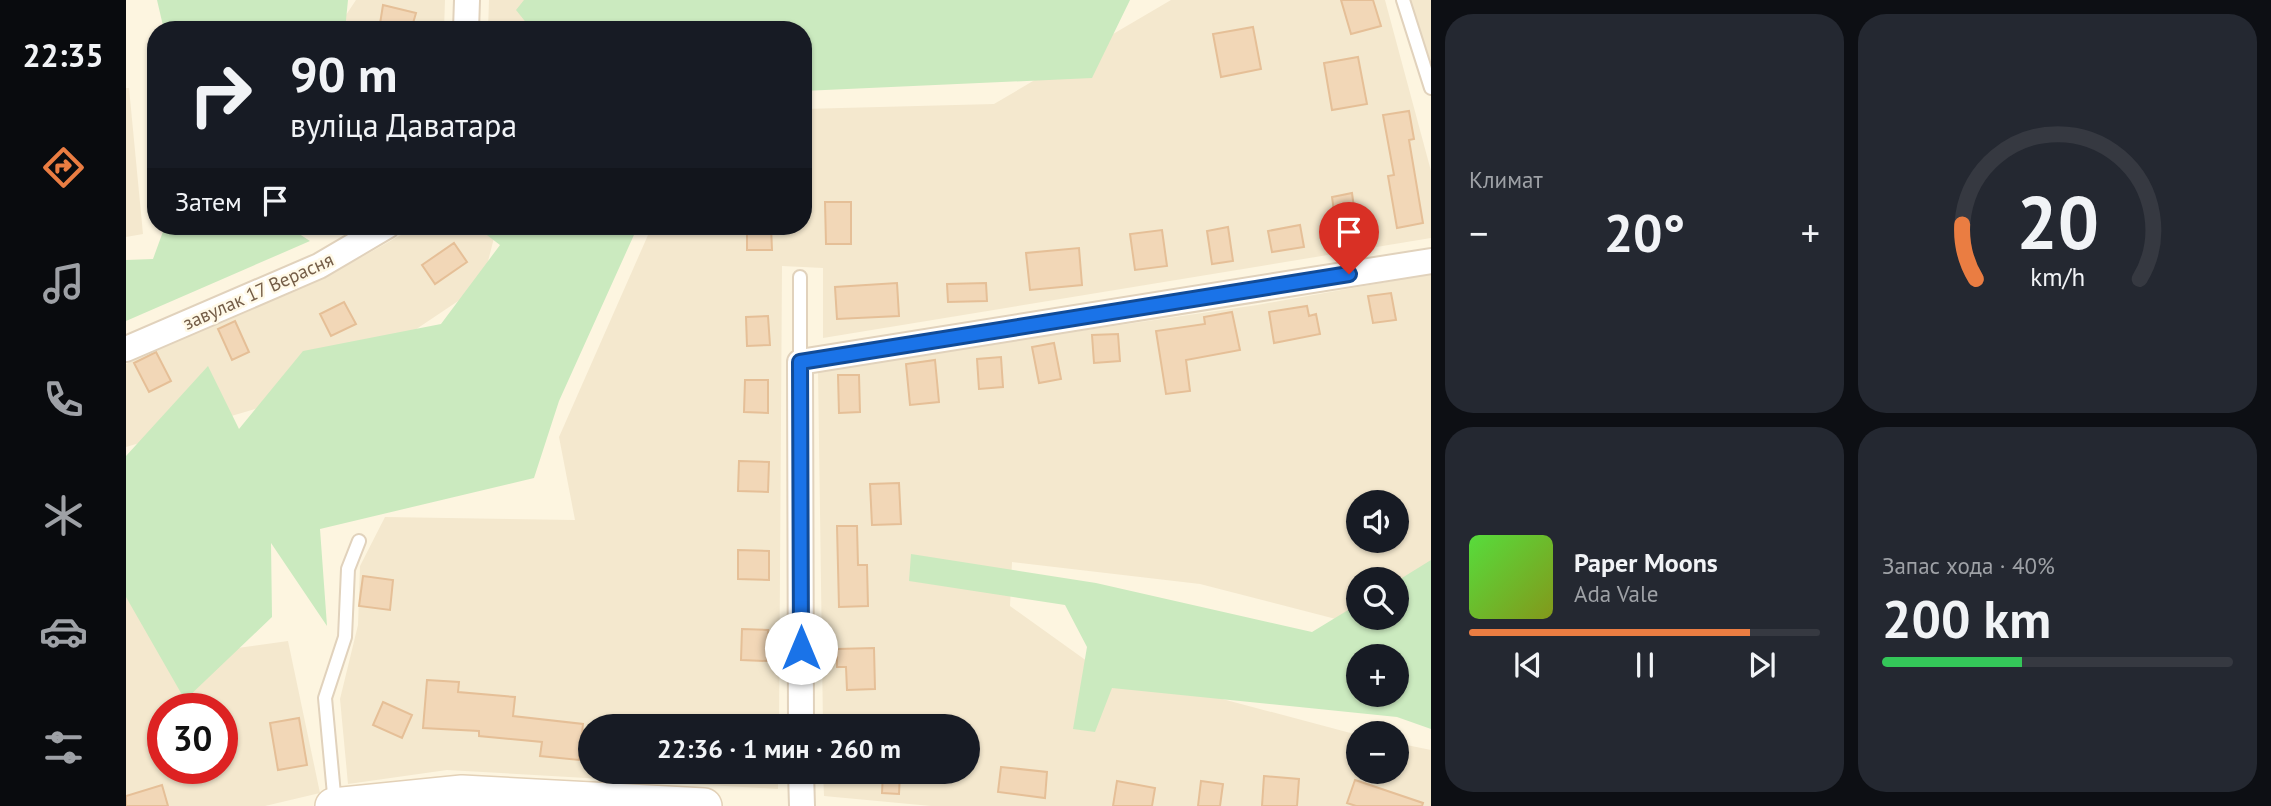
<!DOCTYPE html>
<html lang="ru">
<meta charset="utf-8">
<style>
:root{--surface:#171b24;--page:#242831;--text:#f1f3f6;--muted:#9ea1a6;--line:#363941;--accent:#ea7d42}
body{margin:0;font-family:"PT Sans",sans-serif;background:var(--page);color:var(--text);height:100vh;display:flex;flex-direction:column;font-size:26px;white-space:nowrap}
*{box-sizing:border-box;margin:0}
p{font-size:23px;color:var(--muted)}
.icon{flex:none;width:38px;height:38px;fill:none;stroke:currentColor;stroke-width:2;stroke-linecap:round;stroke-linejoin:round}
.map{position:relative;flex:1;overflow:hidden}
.side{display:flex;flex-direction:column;gap:14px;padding:14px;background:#0d0f14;width:840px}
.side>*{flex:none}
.top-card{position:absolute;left:21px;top:21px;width:665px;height:214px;border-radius:28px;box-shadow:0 2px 5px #0004;background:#171b24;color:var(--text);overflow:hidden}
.tools{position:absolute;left:1220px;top:490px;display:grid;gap:14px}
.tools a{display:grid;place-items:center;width:63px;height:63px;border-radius:50%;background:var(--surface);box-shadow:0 2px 5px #0004;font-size:35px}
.speed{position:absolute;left:21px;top:693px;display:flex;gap:14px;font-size:35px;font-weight:700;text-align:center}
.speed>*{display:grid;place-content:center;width:91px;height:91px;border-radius:50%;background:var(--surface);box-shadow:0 2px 5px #0004;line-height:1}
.speed .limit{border:10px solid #d22;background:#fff;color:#111}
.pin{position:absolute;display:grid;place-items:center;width:60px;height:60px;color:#fff;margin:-72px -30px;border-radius:50% 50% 50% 0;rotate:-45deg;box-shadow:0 0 7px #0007}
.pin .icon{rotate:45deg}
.me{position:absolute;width:77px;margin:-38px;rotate:0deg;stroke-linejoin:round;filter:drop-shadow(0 0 5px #0008)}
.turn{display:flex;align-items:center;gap:24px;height:147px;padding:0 28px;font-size:32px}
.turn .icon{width:91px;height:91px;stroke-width:2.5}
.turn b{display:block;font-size:49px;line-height:60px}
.then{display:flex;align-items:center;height:66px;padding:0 28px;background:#0003;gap:14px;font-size:26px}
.big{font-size:52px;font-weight:600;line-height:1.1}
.side .widget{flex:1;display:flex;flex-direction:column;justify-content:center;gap:10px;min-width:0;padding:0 24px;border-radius:28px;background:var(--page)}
.side .dial{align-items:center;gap:0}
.dial svg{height:182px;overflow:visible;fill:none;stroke:var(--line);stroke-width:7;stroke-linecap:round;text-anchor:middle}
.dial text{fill:var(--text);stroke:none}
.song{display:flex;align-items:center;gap:21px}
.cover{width:84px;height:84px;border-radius:10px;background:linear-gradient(135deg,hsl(110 70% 55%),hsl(70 70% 35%))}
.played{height:7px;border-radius:4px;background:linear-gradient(90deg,var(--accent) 80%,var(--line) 80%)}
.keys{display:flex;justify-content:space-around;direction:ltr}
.heat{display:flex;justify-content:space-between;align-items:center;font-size:38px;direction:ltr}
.charge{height:10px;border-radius:5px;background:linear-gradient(90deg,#34c759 40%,var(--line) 0)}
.side .tiles{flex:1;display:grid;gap:14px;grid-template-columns:repeat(2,1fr)}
.trip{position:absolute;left:452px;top:714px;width:402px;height:70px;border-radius:35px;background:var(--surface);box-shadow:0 2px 5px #0004;font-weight:600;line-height:70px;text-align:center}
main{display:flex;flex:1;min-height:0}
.tabs{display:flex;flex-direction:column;width:126px;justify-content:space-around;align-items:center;background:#090b0e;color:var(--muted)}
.tabs .icon{width:49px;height:49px}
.tabs .on{color:var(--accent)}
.tabs b{font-size:32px;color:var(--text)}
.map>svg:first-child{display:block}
.residential{fill:#f4e8ce;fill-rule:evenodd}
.green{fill:#cbeabf;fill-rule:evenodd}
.building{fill:#f2d7b7;stroke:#e5bf97;stroke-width:2}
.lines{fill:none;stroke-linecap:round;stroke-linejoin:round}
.lane-casing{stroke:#e1d2bc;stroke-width:16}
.street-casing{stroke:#e1d2bc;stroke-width:28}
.secondary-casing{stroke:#e3d1b7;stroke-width:38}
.lane{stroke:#fff;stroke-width:12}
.street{stroke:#fff;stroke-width:24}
.secondary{stroke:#fff;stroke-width:35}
.route-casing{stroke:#114b97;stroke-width:18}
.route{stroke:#1a73e8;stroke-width:12}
.labels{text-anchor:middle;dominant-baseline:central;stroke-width:5;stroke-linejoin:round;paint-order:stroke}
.street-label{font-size:19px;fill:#745d47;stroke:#fff9e7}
</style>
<main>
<nav class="tabs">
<b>22:35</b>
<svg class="icon on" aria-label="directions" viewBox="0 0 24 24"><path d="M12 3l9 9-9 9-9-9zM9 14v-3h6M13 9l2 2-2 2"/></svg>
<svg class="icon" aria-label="music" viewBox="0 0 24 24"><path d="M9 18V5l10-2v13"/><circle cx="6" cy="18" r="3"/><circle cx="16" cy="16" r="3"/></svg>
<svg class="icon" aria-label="phone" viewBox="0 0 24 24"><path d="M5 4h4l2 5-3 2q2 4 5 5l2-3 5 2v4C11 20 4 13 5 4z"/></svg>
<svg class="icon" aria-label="climate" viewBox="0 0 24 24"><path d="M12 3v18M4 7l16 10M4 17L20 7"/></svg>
<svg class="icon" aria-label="car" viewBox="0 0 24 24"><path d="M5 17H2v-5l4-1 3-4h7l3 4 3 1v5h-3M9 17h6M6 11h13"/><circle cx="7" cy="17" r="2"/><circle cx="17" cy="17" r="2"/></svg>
<svg class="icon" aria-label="filters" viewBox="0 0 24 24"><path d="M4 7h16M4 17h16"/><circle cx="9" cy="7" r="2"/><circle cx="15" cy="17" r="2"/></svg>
</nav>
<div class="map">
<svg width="1305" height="806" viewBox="0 0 1305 806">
<rect width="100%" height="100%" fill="#fdf5e0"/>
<path class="residential" d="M230,0H319L318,30H210Z
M363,0H429L420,30H362Z
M1045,0H1259L1305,171V238L697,338V268L656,266L653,726H464V772H652V789L321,770L222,784L214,699L232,625L234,566L259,517L449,520L433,437L526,226H677V109L868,104Z
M1284,0H1305V66Z
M0,88H3L17,234L0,237Z
M291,226H371L356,285L204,387L0,447V364L234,258Z
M1305,274V636L1291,640L1074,584L886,562L884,606L965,664L1232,735V772H1270L1271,743L1305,750V806H805L698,796L697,772H842V726H697L692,369L1131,305ZM1232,502H1270V541H1232ZM1232,579H1270V618H1232Z
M0,543L60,655L162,641L194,793L139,806H0ZM37,709H96V768H37Z"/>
<path class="green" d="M31,0H222L219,30H38Z
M398,0H1004L966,78L677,91V30H406L390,10Z
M39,226H161L184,241L0,321V260L27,259Z
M349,226H512L433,401L408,478L194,529L201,626L145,543L146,617L59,700L0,597V456L82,366L113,429L177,351L315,324L374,245Z
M785,554L970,583L1186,632L1232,604V618H1270L1271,581L1305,560V729L1271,717L986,688L969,732L947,729L961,647L939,605L783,581ZM1270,656V695H1232V656Z"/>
<path class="building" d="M1215,0H1247L1255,26L1225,34Z
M257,5L290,13L285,30H253Z
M1127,27L1135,69L1095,77L1087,34Z
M1232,57L1241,104L1206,110L1198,63Z
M1283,111L1288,139L1283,140L1297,223L1271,228L1262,176L1268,175L1257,115Z
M1226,193L1232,237L1212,240L1206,197Z
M699,202H725V244H700Z
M1174,225L1178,247L1146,252L1142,231Z
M621,226H645L646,250H621Z
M1102,227L1107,261L1086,264L1081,231Z
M1036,230L1041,266L1009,270L1004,234Z
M328,243L341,262L309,284L296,265Z
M953,248L956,285L904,290L900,253Z
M771,283L773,316L711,319L709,287Z
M860,283L861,301L822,302L821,284Z
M1265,293L1270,320L1247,323L1242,296Z
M218,302L230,324L205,336L194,314Z
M1181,306L1183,316L1190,314L1194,334L1148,343L1143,312Z
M1106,312L1114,350L1060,360L1064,391L1040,394L1030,331L1079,324L1078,317Z
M642,316L644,345L621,346L620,317Z
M109,321L123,352L106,360L92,329Z
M992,334L994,361L968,363L966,335Z
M928,343L935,379L913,383L906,347Z
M30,352L45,381L23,392L8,363Z
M875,357L877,387L853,389L851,359Z
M809,360L813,402L784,405L780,364Z
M712,375H733L734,412L713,413Z
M619,380H642V413L618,412Z
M613,461L643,462L642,492L612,491Z
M773,483L775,524L746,525L744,484Z
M711,526H731L732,565H741L742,606L713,607Z
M612,550L643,551V580L612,579Z
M237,576L267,580L264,610L233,606Z
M616,629L642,630L641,661L615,660Z
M748,648L749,689L721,690L720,667H711V649Z
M301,680L333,682L332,692L389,697L387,716L457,724L453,760L414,756L416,742L353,736V731L297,728Z
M257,702L286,715L276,738L247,725Z
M173,718L181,765L152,770L144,723Z
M875,767L921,772L919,798L872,792Z
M757,772H774L773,794L756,793Z
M1138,776L1173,779L1171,806H1136Z
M1229,780L1297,803L1296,806H1230L1221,803Z
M991,781L1029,788L1026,806H987Z
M1075,781L1097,784L1094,806H1072Z
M36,785L42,806H0V796Z"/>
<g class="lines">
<g class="lane-casing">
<path id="lane" d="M1277,0L1305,88
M674,362V277
M209,805L199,698L219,637L222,569L233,541"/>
</g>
<g class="street-casing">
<path id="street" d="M340,30L341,0
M0,349L193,266L261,226
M675,726L674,362L1305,261
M675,772L676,806"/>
</g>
<g class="secondary-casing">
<path id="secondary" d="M207,806L336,793L578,806"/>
</g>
<use href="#lane" class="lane"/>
<use href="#street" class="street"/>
<use href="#secondary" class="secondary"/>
</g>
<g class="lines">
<g class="route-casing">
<path id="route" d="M675,648L674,362L1223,274"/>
</g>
<use href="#route" class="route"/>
</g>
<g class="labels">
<g class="street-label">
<text transform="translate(132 291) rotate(-24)">завулак 17 Верасня</text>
</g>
</g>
</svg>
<div class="tools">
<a><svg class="icon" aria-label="sound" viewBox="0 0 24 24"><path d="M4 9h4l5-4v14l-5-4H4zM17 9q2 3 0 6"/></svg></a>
<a><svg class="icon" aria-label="search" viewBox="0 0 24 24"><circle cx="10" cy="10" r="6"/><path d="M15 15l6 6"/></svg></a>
<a>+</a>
<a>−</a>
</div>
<div class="speed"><div class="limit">30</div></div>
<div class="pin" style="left:1223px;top:274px;background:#d93025"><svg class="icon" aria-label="arrive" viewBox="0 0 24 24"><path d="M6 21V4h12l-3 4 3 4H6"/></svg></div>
<svg class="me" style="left:675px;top:648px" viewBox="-20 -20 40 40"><circle r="19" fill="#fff"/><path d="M0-13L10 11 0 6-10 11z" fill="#1a73e8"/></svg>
<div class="trip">22:36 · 1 мин · 260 m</div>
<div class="top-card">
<div class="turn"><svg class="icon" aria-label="right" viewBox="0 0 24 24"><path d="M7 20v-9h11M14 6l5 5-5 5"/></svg><div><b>90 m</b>вуліца Даватара</div></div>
<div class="then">Затем<svg class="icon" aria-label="arrive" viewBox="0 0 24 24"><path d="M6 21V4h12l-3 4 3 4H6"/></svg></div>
</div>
</div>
<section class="side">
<div class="tiles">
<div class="widget"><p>Климат</p>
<div class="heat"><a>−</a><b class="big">20°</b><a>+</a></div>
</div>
<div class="widget dial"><svg viewBox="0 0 100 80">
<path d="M14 69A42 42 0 1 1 86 69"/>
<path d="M14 69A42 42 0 0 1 8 45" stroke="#ea7d42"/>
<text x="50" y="56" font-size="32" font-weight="700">20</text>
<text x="50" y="72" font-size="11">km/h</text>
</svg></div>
<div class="widget">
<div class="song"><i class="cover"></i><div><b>Paper Moons</b><p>Ada Vale</p></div></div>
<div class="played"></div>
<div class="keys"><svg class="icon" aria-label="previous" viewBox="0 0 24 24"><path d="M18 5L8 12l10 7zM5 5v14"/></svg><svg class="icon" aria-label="pause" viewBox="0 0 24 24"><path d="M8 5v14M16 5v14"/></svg><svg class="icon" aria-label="next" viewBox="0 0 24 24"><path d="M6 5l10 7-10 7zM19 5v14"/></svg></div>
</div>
<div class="widget"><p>Запас хода · 40%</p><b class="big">200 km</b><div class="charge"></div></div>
</div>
</section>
</main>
